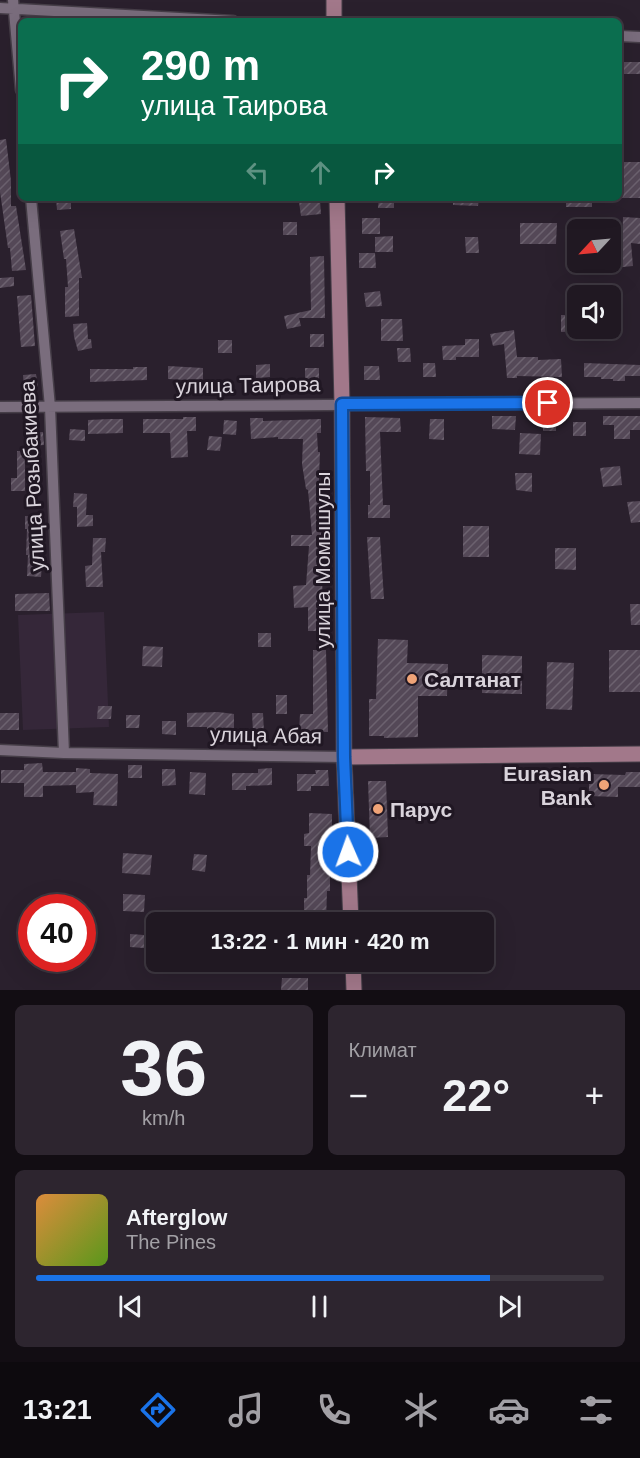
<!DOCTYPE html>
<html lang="ru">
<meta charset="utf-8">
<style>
:root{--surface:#201822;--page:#2d252f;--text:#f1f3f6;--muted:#a2a0a5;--line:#3d3740;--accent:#1a73e8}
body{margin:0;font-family:Arial,sans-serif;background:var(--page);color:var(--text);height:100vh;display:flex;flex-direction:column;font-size:22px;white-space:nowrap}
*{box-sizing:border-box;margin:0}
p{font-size:20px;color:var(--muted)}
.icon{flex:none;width:33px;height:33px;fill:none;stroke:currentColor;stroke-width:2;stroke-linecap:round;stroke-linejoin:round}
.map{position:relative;height:990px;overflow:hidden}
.sheet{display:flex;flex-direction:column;gap:15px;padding:15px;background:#120d13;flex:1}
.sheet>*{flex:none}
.hud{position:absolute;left:18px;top:18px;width:604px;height:183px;border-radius:9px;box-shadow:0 6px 24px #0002,0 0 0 2px var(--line);background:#0b6e4f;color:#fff;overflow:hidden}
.needle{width:39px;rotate:244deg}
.buttons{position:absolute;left:567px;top:219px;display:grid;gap:12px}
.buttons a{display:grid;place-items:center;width:54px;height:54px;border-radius:9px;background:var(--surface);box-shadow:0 6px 24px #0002,0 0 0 2px var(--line);font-size:30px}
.speed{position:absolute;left:18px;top:894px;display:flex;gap:12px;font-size:30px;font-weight:700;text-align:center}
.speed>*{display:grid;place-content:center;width:78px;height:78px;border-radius:50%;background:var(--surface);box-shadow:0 6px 24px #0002,0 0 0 2px var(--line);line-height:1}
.speed .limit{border:9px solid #d22;background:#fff;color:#111}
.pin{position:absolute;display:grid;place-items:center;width:51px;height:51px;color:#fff;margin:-26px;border:3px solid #fff;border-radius:50%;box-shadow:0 2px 6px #0007}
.me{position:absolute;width:66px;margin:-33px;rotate:358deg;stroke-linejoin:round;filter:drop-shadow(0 0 4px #0008)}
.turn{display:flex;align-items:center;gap:21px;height:126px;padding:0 24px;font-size:27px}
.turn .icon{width:78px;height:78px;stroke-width:2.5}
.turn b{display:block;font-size:42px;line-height:51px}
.lanes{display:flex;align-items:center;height:57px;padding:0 24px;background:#0003;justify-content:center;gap:30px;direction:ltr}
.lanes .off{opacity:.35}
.big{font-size:45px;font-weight:800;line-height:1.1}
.sheet .card{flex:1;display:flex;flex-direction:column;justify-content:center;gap:9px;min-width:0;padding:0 21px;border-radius:9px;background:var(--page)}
.sheet .dial{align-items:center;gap:0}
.dial b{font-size:78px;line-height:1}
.song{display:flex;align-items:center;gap:18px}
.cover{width:72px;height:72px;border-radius:9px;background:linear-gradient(135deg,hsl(30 70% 55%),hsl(90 70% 35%))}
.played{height:6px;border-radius:3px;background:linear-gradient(90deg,var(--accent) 80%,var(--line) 80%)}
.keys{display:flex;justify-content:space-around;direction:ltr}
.heat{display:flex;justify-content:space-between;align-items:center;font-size:33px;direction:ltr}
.sheet .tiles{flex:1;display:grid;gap:15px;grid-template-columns:1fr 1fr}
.card:last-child{grid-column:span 2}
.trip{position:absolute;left:146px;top:912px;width:348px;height:60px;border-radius:9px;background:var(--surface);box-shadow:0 6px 24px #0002,0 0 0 2px var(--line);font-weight:800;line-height:60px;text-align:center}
.tab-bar{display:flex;height:96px;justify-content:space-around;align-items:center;background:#0d0a0e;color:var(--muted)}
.tab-bar .icon{width:42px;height:42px}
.tab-bar .on{color:var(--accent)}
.tab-bar b{font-size:27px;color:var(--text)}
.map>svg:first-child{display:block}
.built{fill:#352739}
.building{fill:url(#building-hatch)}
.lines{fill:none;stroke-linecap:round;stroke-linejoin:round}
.street-casing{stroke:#463e48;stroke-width:13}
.secondary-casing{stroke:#463e48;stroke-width:17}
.street{stroke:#7a6d7d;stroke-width:10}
.secondary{stroke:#a2788a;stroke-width:15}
.route-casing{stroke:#114b97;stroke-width:15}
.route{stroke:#1a73e8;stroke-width:10}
.poi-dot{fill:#efa377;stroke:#201723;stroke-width:2}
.labels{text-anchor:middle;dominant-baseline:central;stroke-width:6;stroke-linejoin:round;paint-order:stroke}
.street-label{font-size:21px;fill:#d9d3db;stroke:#201723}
.poi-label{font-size:21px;font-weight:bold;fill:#d9d3db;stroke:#201723;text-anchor:start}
</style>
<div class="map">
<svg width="640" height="990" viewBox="0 0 640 990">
<defs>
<pattern id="building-hatch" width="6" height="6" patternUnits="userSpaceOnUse" patternTransform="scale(1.5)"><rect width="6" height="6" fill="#544857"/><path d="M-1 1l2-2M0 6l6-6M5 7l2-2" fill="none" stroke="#6c626f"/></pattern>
</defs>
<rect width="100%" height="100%" fill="#2a202d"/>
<path class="built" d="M104,612L109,727L23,730L18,615Z"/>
<path class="building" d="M620,62H640V74H620Z
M6,139L11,181V206H16L26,270L12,271L10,248H8L0,192V140Z
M620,162H640V198H621Z
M56,198H71V209L57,210Z
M379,198H394V208H378Z
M453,198H479L478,206L453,205Z
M566,198H592V207H566Z
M320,200L321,214L301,216L299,202Z
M623,217L640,218V244L631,243L633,266L613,268L611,250L622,248Z
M362,218H380V234H362Z
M283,222H297V235H283Z
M520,223H557L556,244H520Z
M74,229L82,278H79V316L65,317V287H68L66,259H64L60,231Z
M393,236V252H375V237Z
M465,237H478L479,253H466Z
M359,253H375L376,268H359Z
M324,256L325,318H299L301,326L287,329L284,316L311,310L310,257Z
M14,277V286L0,288V278Z
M380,291L382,306L366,307L364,293Z
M31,295L35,346L21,347L17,296Z
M561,315H578V331L561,332Z
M381,319H402L403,341H381Z
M87,323L88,339H91L92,348L78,351L74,337L73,324Z
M514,330L517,357H538V360L561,359L562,377L517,376V378H507L504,344L493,346L490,334Z
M310,334H324V347H310Z
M465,339H479V357H456V360H443L442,346L465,345Z
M218,340H232V353H218Z
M397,348H410L411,362H398Z
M423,363H435L436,377H423Z
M584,363L640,365V376H625V381H613V379H601V377H584Z
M270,364V377L256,378V365Z
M168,366L203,368V381L168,379Z
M364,366H379L380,380H364Z
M133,367H147V380L90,382V369H133Z
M305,368H319V381H305Z
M36,374L38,387L24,388L23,375Z
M492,416H516L515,430L492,429Z
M603,416H640V430H630V439H614V425H603Z
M183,417H196V431H187L188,457L171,458L170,433H143V419H183Z
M365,417L400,418L401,432H380L383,505H390V518H368V505H370V471H366Z
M543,417H556V431H543Z
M250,418H263V421L321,419V433H317L318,452H320L319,478L320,497L324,498L325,536H327L322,580L323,603H320L321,631H308V607L294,608L293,586L306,585L309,546H291V535H312L308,490L306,489L302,464L303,439H278V437L251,439Z
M110,419H123V433L88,434V420Z
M430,419H444V440L429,439Z
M224,420L237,421L236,435L223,434Z
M573,422H586V436H573Z
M70,429L85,430V441L69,440Z
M43,432L44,445L30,446L29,433Z
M520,433L541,434L540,455L519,454Z
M209,436L222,437L220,451L207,450Z
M17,451H31V464H25V491H11V478H17Z
M620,466L622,485L603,487L600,468Z
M515,473H532V492L516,490Z
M74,493L87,494L86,515H93V526L77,527V507H73Z
M640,501V522L631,523L627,502Z
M25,516L39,517L38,543H40L39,564H42L41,577L27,576L28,555H26L27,529H25Z
M463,526H489V557H463Z
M367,537H380L384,599H371Z
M93,538H106L105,552H101L103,587H86L85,566L92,565Z
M555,548H576V570L555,569Z
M49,593L50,611H15V594Z
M630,604H640V625H631Z
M258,633H271V647H258Z
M378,639L408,640L407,663L448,664L447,696H418V737L384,738V736H369V699H376Z
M143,646L163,647L162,667L142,666Z
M313,650H326L328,732L299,731L300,714H313Z
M609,650H640V692H609Z
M482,655L522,656V694L482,693Z
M547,662L574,663L572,710L546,709Z
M276,695H287V714H276Z
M98,706H112L111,719H97Z
M218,712L234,714V732L207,731V727H187V713Z
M0,713H19V730H0Z
M252,713H263L264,732H253Z
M126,715H140L139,728H126Z
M162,721H176V735L162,734Z
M42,763L43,772H76V768L90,769V773L118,774L117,806L93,805L94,792L76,793V785L43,786V797H24V783H1V770H24V764Z
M128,765H142V778H128Z
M272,768V785L246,786V790H232V773H258V769Z
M162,769H175L176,785L162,786Z
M315,770H328L329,786H311V791H297V774H316Z
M190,772L206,773L205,795L189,794Z
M626,772H640V787H618V797L589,796V774L625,775Z
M368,781H386L388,837L370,838Z
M309,813L332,814V828H329L332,851H334L333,866H330V891H327L326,922H313L312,913H304V898H307V875H310L311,846H304V834L309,833Z
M123,853L152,855L150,875L122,873Z
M194,854L207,855L205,872L192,870Z
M123,894L145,895L144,912L123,911Z
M130,934L144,935V948L130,947Z
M282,978H308V990H281Z"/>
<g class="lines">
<g class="street-casing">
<path id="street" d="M13,0L21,90
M0,8L233,21
M620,36L640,37
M31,198L50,407L64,753
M0,407L640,403
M0,750L64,753L344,757"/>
</g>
<g class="secondary-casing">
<path id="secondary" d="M334,0V21
M337,198L342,404L344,757L351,922
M344,757L640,754
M353,962L354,990"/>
</g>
<use href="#street" class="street"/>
<use href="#secondary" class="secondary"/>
</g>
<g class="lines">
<g class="route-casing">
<path id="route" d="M348,852L344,757L342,404L548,403"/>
</g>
<use href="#route" class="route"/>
</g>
<g class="poi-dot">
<circle cx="412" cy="679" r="6"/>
<circle cx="604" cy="785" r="6"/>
<circle cx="378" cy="809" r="6"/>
</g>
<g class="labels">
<g class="street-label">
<text transform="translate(248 385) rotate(-1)">улица Таирова</text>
<text transform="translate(32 476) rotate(-93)">улица Розыбакиева</text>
<text transform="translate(322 560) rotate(-90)">улица Момышулы</text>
<text transform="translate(266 735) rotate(1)">улица Абая</text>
</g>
<g class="poi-label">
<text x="424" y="679">Салтанат</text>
<text x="592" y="773" text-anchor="end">Eurasian<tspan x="592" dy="24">Bank</tspan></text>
<text x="390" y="809">Парус</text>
</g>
</g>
</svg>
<div class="buttons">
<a><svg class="needle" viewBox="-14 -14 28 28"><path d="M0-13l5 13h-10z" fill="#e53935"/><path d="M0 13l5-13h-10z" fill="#a2a0a5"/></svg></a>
<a><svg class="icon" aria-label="sound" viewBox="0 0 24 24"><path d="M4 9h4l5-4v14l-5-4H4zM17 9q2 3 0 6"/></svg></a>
</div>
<div class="speed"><div class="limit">40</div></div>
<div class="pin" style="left:548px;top:403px;background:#d93025"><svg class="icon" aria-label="arrive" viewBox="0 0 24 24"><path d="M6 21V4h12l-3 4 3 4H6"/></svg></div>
<svg class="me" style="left:348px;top:852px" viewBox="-20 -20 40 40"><circle r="17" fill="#1a73e8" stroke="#fff" stroke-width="3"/><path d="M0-11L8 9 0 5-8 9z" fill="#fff"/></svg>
<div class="trip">13:22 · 1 мин · 420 m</div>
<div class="hud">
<div class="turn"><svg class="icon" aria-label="right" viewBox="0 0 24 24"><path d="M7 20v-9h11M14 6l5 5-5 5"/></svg><div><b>290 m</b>улица Таирова</div></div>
<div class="lanes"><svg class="icon off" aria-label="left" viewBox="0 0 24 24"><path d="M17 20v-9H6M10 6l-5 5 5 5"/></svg><svg class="icon off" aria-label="ahead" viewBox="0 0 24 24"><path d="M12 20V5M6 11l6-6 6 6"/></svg><svg class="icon" aria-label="right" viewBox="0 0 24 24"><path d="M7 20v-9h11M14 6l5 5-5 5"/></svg></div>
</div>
</div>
<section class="sheet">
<div class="tiles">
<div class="card dial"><b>36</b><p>km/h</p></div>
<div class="card"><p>Климат</p>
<div class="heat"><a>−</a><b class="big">22°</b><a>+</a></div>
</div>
<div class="card">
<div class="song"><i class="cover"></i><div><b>Afterglow</b><p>The Pines</p></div></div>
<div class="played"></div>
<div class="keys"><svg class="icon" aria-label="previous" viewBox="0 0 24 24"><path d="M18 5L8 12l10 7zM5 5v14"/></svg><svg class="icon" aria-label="pause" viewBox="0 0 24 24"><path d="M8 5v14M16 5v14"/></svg><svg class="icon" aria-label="next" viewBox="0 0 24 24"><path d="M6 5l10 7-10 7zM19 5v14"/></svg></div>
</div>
</div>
</section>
<nav class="tab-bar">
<b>13:21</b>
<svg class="icon on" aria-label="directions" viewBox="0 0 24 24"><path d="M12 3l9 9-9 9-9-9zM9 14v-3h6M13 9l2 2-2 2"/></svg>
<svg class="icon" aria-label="music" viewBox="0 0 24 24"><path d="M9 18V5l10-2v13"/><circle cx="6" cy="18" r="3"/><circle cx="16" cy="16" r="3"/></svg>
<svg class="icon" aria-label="phone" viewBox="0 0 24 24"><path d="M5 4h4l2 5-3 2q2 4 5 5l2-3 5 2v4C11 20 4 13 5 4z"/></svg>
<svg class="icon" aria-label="climate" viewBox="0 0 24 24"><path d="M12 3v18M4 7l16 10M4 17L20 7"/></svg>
<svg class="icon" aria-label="car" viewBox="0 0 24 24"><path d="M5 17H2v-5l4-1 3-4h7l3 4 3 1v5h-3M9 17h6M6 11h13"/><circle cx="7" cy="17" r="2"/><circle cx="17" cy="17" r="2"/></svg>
<svg class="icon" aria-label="filters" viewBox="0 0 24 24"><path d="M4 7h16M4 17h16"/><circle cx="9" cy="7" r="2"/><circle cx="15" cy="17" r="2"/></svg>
</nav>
